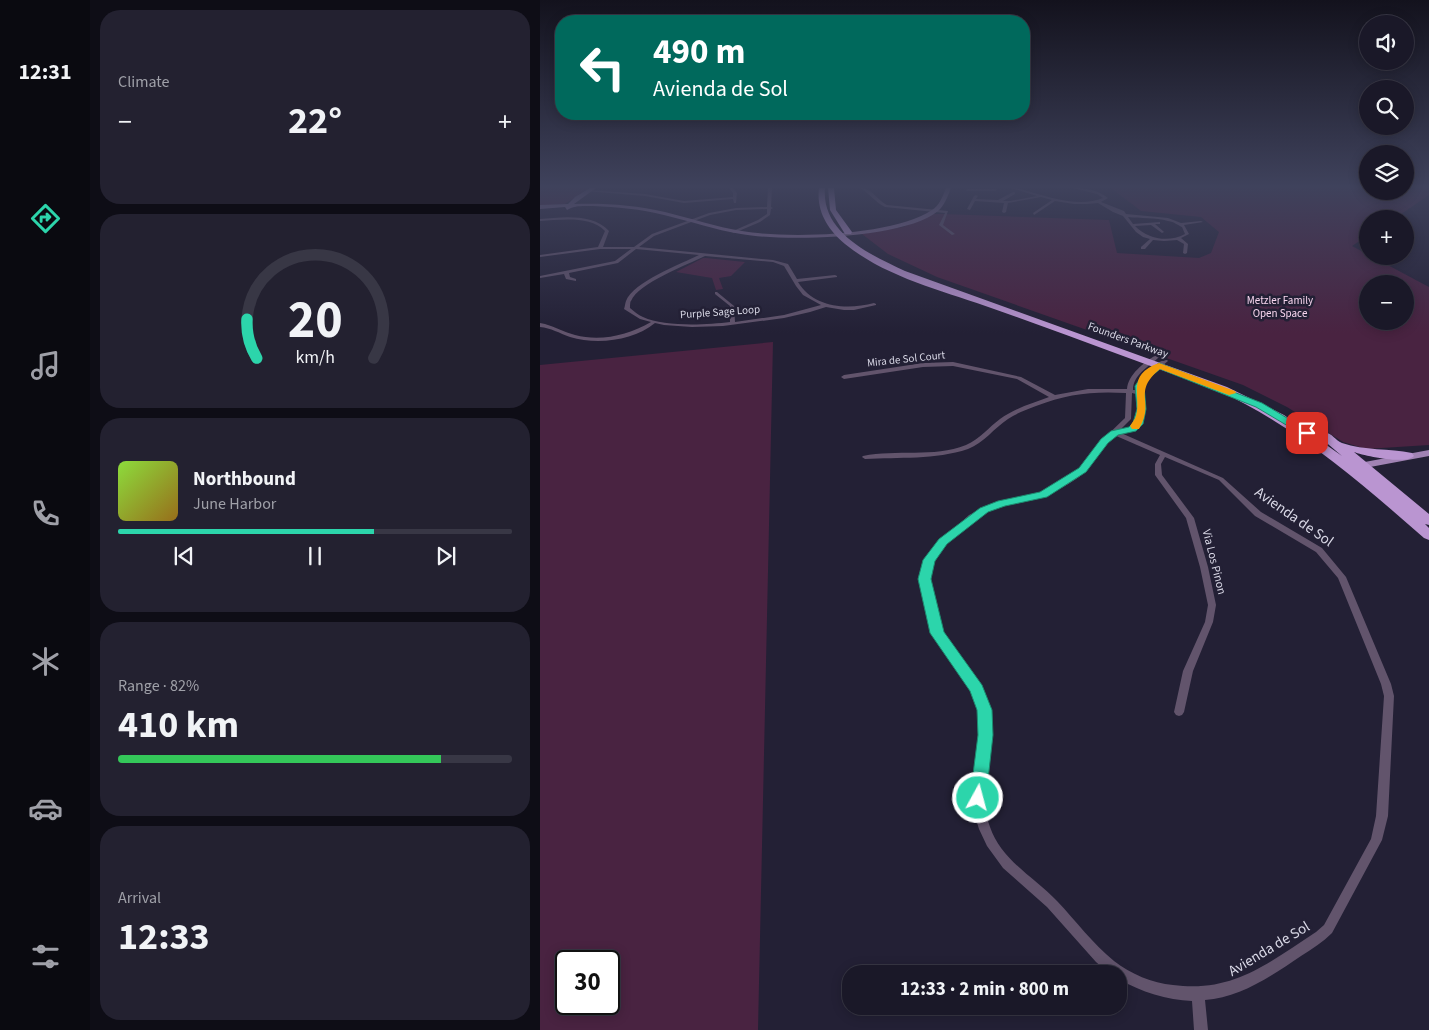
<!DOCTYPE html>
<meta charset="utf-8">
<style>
:root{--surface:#1a1828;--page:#232130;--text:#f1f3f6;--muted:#9fa0a8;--line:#383745;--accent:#2cd5ab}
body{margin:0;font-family:"Source Sans 3",sans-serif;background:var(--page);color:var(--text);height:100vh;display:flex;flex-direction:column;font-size:19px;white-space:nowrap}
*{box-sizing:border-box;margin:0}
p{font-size:16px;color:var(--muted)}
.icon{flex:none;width:28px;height:28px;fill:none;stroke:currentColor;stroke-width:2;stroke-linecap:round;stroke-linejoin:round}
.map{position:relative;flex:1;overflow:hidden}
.panel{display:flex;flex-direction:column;gap:10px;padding:10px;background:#0e0d16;width:450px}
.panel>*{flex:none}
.guide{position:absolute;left:15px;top:15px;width:475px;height:105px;border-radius:20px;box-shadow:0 2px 12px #0003,0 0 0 1px var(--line);background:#00695c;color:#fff;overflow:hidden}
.fabs{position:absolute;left:819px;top:15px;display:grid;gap:10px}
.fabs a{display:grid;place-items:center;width:55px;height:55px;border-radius:50%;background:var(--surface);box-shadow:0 2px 12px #0003,0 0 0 1px var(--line);font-size:25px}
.speed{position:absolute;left:15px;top:950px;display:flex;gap:10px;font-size:25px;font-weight:700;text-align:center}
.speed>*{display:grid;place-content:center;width:65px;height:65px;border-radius:50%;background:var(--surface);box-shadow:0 2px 12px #0003,0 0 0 1px var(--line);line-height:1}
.speed .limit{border:2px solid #111;border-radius:8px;background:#fff;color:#111}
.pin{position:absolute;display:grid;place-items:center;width:42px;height:42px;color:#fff;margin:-21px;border-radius:10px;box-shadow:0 2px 8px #0006}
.me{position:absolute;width:55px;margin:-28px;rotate:7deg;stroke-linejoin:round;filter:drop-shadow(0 0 4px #0008)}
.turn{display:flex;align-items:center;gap:18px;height:105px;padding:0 15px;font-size:22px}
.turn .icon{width:65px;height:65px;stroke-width:2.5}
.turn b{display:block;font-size:35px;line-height:42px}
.big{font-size:38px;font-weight:700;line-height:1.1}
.panel .widget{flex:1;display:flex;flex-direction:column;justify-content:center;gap:8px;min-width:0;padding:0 18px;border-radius:20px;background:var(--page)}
.panel .dial{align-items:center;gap:0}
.dial svg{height:130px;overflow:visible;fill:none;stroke:var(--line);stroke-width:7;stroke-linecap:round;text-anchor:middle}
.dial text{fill:var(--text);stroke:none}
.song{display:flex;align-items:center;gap:15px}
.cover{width:60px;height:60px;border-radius:8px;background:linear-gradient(135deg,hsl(90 70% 55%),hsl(40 70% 35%))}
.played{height:5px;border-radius:2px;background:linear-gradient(90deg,var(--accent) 65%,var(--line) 65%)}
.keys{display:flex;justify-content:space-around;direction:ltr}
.heat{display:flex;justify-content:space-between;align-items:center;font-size:28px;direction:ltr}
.charge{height:8px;border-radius:4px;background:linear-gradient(90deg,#34c759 82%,var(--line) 0)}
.trip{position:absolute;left:302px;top:965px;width:285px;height:50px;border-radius:20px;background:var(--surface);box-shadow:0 2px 12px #0003,0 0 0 1px var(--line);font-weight:700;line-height:50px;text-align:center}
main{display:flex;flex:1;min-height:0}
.dock{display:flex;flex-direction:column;width:90px;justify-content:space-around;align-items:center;background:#0a0a10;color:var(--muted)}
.dock .icon{width:35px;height:35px}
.dock .active{color:var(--accent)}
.dock b{font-size:22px;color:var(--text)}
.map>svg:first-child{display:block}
.green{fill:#492341;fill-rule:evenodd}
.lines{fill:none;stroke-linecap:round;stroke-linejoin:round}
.street{fill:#62546c;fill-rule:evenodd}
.secondary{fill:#866e95;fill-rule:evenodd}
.primary{fill:#a183b4;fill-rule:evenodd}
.highway{fill:#ba95d1;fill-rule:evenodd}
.route{fill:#2cd5ab;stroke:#1d8a6f}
.slow{fill:#f59e0b}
.labels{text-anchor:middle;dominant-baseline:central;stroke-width:5;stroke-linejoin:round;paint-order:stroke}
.far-park-label{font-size:11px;fill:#f8d6ef;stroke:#232035}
.far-street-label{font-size:11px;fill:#d9d8e6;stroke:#232035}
.street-label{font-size:12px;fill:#d9d8e6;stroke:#232035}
.near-street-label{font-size:15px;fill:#d9d8e6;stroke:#232035}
</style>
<main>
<nav class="dock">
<b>12:31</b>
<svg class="icon active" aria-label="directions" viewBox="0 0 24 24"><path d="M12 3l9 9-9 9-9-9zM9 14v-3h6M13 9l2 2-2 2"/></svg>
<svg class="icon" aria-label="music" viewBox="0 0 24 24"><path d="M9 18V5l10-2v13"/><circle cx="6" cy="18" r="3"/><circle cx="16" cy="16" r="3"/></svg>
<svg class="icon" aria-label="phone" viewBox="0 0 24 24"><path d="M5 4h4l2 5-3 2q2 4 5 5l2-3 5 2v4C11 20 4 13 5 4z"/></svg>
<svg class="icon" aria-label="climate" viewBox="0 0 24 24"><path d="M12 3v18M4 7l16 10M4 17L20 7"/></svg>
<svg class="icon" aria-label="car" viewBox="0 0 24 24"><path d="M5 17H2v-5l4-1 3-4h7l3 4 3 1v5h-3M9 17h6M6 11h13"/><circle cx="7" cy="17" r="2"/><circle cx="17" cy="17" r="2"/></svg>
<svg class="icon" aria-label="filters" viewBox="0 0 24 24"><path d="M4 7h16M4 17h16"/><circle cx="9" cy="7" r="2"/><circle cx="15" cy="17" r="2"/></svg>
</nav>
<section class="panel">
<div class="widget"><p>Climate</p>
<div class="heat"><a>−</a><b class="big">22°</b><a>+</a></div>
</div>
<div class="widget dial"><svg viewBox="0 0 100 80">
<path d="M14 69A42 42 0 1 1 86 69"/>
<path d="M14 69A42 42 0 0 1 8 45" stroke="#2cd5ab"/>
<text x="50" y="56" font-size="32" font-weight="700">20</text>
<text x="50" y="72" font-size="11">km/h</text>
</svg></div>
<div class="widget">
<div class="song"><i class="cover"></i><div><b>Northbound</b><p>June Harbor</p></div></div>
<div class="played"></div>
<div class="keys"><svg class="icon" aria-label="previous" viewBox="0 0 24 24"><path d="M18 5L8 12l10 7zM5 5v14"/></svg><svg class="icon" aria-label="pause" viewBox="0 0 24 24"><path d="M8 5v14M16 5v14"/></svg><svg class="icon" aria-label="next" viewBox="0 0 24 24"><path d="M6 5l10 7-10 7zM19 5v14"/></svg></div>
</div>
<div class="widget"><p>Range · 82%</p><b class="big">410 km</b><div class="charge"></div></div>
<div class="widget"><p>Arrival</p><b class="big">12:33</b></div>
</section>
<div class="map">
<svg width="889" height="1030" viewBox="0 0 889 1030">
<rect width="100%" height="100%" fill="#232035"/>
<path class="green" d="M0,188H48L25,204L0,206Z
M571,188H827L828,191L889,188V195L854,219H828L827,236L812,246L889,287V445L826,449L803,442L747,407L703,385L397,277L348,254L322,234L363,227L394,214H403L569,220L577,253L659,258L671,253L679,232L661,217L601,211ZM828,284H865V321H828Z
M163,258H166L205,262L191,276L179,278L183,289L176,290L172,278L136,272Z
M233,342L218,1030H0V365ZM26,961H69V1004H26Z"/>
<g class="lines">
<path class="street" d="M189,188H193L197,193L196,203H194L193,199L144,203L105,196L46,191L48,190L105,194L144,201L193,197V193Z
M228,188H232L231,207L233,208L231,209L230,215L220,222L194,233L192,232L193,231L218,220L227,214V209L196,210L170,215L114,236L99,247L233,260L248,264L257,279L295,275L297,276V277L258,282C274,308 307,310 334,303L336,304V305L314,310H304L286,307L270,312L244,318L183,326L152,327L124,325L115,323C93,341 57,345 30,337C19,333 11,328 0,327V323L5,324C15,327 24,332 35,335C61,342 88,335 111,322L100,319L84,309C85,306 85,304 86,301C93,282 141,264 159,255L96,249L78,263L29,273L30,277L36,279V281L26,279L24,274L0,278V276L75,261L91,249H60L0,257V255L58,247L65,231C50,215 20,220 0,221V219C22,217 53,213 69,231L63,247H94L112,234L169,213L196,208L227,207ZM165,256L233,262L244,266L256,286L263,295L281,305L244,315L195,322L194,306L177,292H175V294L190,306V322C166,325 124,327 103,317C98,315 94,311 90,308C90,308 90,301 91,301C98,283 147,265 165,256Z
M320,188C332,188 337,200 347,205L408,211L403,225L415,234L412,235L399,225L405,213L345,207C335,202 329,193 320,188Z
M471,188C479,188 486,191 494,193C515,199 542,207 563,198L557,194L533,188C545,188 558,190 568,198L561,202L584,211L586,214L628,218L641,223L661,221L663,222L644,225L649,234L641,238L648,244L647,253L645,254L643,253L644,244L637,240L624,241L613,240L605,249H601V247L610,239L603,237L596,232L583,216L573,212L558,203L547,204H534L515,201L494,215L493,213L512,200L501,197L468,203L466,212L464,213L462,212L464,203L435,201L430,210L427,209L434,196L436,195L438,196L436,199L458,200L473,192H475V194L463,201H470L497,196ZM588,217C601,219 615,217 628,221C635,222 637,225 642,227L645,234C628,243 608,239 595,226L611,225L622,233L624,232L623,231L615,224H620V222L593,224Z
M427,189H455L457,190L455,191H426Z
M616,355L619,357L618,358C608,367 593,375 593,390H596C599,379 615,360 627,360L628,361C619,369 606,375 603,387C596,410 619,425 581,433L683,478L721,512L782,548L806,577L851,684L854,696L848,816L842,840L792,933C783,942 772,949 761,956C733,975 700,998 665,1000L668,1030H654L652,1001C627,1000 601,992 579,979V974H570L556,962L507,907L463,868L447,846L439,829L434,813L433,800V787L441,734V721L439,708L435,698L427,681L401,646L391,628L385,607L381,571L391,550L429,515L451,504L500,492L518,483L540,469L557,445L585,418L586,393C553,391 527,394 496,406C486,410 477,413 468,419C454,428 444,443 428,449C395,460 359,457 325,459L322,457L323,456C357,449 393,458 426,445C440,439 449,427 460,419C475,408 493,403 509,397L477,379L413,366L383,367L304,379L301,377L304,375L383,363L413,362L481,377L515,395L548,389H587C588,375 604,362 616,355ZM592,393L596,394C596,413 604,424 580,430L591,419ZM574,435L620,455L615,464V475L646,518L660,567L668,605L665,622L643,671L634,712L636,715L639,716L642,715L644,712L653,671L673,622L676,605L668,567L654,518L622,475L621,464L625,457L679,480L715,516L776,552L798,578L841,684L844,696L836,816L831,839L784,925L776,932C728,963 694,993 633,985C612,983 591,974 574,961C553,944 536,921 517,901C494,877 461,860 450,827C445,814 443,800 444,786C446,759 457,731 447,704C437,676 414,657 401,630C394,618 393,604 391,590C390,583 388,575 391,568C392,564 394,559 397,555C400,550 405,546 409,542C424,528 438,514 458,507C480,500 503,499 523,487C530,483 540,477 546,471C552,464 555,455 561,448C565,443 570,439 574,435Z"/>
<path class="secondary" d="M50,188H56L34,204C65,203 95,205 125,212C150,218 176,227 202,231C248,239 353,236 392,210C399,206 403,196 406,188H411C408,196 404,206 398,211C365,239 243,242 201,234C175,230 150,221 124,215C101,209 77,207 53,206C44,206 34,205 27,210L25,207L0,209V205L28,204L35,197Z"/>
<path class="primary" d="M889,450V456L814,470L809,467L814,464Z"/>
<path class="highway" d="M279,188H285C281,233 331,255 365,271L687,387L744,415L802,456L782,439L780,436L782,433C792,431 794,440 802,443C825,451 849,448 872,453L874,456C866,465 825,456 814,452L889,514V525L885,524L889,528V540L884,538C820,482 757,427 679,391C604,364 530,336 454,309C404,291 347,278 305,244C288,230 276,211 279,188Z
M288,188H294L296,210L312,232L311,234H305L290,210Z"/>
</g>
<linearGradient id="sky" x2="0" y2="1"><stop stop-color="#13121d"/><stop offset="0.56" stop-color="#3f425c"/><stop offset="1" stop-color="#3f425c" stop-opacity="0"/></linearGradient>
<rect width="889" height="333" fill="url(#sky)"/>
<path class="route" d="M619,363L722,403L772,433L763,435L716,407L620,369L609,378L604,386L606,409L603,424L596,431L578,435L568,443L546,472L507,497L465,506L448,512L407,544L395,561L391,579L404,632L442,685L452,710L453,735L446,798L444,803L438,805L432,803L430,798L438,735L437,710L430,691L390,633L378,579L383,560L399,539L440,508L458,501L500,492L539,468L561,439L571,431L589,427L593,423L597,409L595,386L603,374Z"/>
<path class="slow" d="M619,363L695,391L696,393L689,395L620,369C591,393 616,401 599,429H592L590,426C592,423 595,419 596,416C602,397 585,375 619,363Z"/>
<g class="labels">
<g class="far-park-label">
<text x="740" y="300">Metzler Family<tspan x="740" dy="13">Open Space</tspan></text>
</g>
<g class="far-street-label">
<text transform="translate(180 312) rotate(-4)">Purple Sage Loop</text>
<text transform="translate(588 340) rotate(20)">Founders Parkway</text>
<text transform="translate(366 359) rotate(-6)">Mira de Sol Court</text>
</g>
<g class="street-label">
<text transform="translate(674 562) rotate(76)">Via Los Pinon</text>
</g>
<g class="near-street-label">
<text transform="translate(754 517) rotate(35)">Avienda de Sol</text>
<text transform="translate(729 949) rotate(-31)">Avienda de Sol</text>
</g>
</g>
</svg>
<div class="fabs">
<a><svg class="icon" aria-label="sound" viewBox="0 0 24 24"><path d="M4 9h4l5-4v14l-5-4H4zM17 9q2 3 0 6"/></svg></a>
<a><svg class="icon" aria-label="search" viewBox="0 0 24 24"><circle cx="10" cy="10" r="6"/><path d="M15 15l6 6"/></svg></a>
<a><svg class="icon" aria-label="layers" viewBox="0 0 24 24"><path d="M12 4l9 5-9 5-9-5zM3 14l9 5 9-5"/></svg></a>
<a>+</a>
<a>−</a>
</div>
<div class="speed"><div class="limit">30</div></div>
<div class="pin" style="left:767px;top:433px;background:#d93025"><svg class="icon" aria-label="arrive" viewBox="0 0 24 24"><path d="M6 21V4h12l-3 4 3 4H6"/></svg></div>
<svg class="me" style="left:438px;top:798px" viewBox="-20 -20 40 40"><circle r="17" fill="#2cd5ab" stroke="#fff" stroke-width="3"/><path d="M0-11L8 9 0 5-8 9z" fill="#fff"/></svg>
<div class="trip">12:33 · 2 min · 800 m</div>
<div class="guide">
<div class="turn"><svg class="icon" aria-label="left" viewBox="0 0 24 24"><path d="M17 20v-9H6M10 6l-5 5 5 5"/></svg><div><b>490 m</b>Avienda de Sol</div></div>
</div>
</div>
</main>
